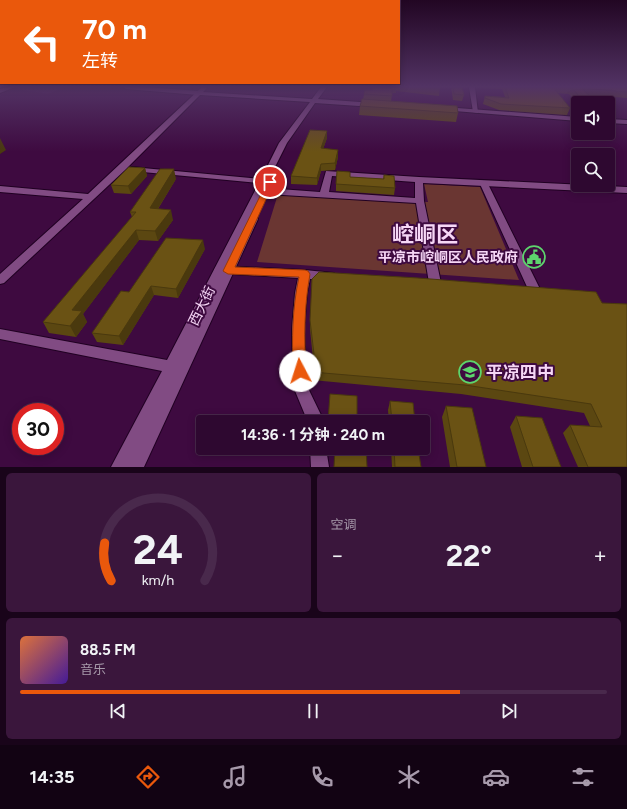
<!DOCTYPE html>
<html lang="zh">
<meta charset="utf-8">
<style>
:root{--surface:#2e0830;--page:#3a163c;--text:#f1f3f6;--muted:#a79aab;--line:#49294c;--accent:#ea580c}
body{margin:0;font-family:Figtree,"Noto Sans SC",sans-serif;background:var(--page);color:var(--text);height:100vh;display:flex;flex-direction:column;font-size:15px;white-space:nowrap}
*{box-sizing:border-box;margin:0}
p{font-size:13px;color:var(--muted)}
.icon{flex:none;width:22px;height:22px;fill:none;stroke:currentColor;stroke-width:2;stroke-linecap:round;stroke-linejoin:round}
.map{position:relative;height:467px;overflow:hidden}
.panel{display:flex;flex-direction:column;gap:6px;padding:6px;background:#19041a;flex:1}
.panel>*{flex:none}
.top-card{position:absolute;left:0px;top:0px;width:400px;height:84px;box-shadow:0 2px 10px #0003,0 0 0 1px var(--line);background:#ea580c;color:#fff;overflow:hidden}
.fabs{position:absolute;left:571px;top:96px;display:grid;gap:8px}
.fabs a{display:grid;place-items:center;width:44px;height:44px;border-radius:4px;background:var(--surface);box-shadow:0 2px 10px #0003,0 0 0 1px var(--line);font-size:20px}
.speed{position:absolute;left:12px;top:403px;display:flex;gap:8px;font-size:20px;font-weight:700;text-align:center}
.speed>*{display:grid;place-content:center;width:52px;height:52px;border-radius:50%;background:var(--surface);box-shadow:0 2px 10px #0003,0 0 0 1px var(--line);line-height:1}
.speed .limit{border:6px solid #d22;background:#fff;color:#111}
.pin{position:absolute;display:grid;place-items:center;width:34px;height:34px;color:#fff;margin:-17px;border:2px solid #fff;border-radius:50%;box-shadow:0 1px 4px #0007}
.me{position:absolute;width:44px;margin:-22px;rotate:355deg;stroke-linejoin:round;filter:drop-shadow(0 0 3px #0008)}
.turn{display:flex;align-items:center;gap:14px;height:84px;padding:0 16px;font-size:18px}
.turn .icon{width:52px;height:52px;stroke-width:2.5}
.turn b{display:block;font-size:28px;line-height:34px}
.big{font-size:30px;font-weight:700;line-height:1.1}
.panel .card{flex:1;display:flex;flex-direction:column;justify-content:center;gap:6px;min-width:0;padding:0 14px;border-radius:6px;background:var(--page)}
.panel .dial{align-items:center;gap:0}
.dial svg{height:104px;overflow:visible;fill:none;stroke:var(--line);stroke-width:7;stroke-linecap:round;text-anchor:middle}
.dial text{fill:var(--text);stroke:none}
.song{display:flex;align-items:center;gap:12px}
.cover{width:48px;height:48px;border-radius:6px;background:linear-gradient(135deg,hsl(20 70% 55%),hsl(260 70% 35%))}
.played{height:4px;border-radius:2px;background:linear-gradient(90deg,var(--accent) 75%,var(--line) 75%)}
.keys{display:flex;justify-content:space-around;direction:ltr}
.heat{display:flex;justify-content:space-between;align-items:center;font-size:22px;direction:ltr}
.panel .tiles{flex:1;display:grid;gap:6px;grid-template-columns:1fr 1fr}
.card:last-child{grid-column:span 2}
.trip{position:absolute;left:196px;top:415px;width:234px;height:40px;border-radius:4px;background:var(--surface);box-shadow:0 2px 10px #0003,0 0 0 1px var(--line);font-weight:700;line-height:40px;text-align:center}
.tabs{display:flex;height:64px;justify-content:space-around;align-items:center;background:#120313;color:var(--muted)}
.tabs .icon{width:28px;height:28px}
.tabs .current{color:var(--accent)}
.tabs b{font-size:18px;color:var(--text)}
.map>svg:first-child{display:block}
.built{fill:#4b134e}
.green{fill:#6a3632}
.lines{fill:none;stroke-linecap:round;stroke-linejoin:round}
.street-casing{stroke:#200022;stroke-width:2}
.secondary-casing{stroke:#200022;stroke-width:2}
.street{fill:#814b83;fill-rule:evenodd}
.secondary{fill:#814b83;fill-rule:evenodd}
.wall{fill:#5b4711}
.shaded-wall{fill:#4a390e}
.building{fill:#6a5214;stroke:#4a390e}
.route{fill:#ea580c;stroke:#983908}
.labels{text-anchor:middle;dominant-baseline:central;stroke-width:4;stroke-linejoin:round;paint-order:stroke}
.poi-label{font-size:14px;font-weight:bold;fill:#f6d7f6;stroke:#3e0a40;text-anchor:end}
.street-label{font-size:14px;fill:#f6d7f6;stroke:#3e0a40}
.near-poi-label{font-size:17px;font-weight:bold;fill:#f6d7f6;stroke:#3e0a40;text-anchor:start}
.town-label{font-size:22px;font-weight:bold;fill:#f6d7f6;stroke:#3e0a40}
</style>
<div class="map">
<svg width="627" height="467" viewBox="0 0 627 467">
<rect width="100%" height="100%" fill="#3e0a40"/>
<path class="built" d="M21,87H64L48,94L16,89Z"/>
<path class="green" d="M424,184L480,187L519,280L257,262L278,194L428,202Z"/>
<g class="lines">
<g class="street-casing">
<path id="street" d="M123,87H144L199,91L202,93L199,95L126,89Z
M469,87H475L478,113L473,112Z
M326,171L419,177L627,187V193L423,183L424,201L441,283L439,286H431L429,283L416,203L266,194L262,191L266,188L320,192ZM332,176L415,182V198L329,192Z
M220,266L305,270L334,273L336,276L334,279H310L307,293L304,329L307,386L321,415L322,422H306L305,415L293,386L292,329L295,293L298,278L216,273L214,270L216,267Z
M310,448H326L329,467H311Z"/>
</g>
<g class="secondary-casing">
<path id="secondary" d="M7,87H15L0,93V89Z
M202,87L207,88L203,92L312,99L321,87H327L318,99L374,103L377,105L374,107L315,103L287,143L269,179L274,182L273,184H267L251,217H256L258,219L144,467H111L162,371L0,339V329L167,360L259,183L132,171L128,169L132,167L261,179L279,143L310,102L200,95L125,170L4,283L0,284V274L83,199L0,192V186L88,194Z
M444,107L578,117V121L442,110L441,109Z
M608,119L627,120V124L608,123Z
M484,181L488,184L540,289L538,292L534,293L530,292L528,289L480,184Z"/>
</g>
<use href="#street" class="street"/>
<use href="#secondary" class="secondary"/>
</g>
<path class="wall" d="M374,87H440L439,96L396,91V93H392L391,102L458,113L456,122L359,115L360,106L363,100L364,94L373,90Z
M451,87H462L464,95L462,101L453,100Z
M482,87H627V98L588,95L596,103H578V104L569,94L557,93L570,108L567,115L499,110L483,104L485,96L505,97L502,89L483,88Z
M327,131V138L323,149L338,157L335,170L321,171L317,185L291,184V176Z
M145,168L147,176L131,194L114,193L111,185Z
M384,175L395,188L394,195L336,191V184L350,177L383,179Z
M176,179L158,209L173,220L158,241L139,240L83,314L87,322L76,337L49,333L43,322L132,217L130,212Z
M205,249L178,298L154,295L123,345L97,342L92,333L129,292Z
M596,292L627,467H578L563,433L570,425L590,426L584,413L461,394L312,380V372L313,359L310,329V320Z
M390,401L415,422H389L388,410Z
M446,406L486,467H450L442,417Z
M516,416L561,467H522L510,427Z
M391,448H418L421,467H392Z"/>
<path class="shaded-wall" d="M327,131V138L321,155V148Z
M0,138L6,150L0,154Z
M338,150V157L335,170V163Z
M321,164V171L317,185V178Z
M145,168L147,176L131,194L128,186Z
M174,169L176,179L152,218L150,208Z
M171,210L173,220L158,241L155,231Z
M136,230L139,240L83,314L87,322L76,337L70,326L72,310Z
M203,240L205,249L178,298L176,289Z
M151,286L154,295L123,345L119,336Z"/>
<path class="building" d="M374,87H392V96L364,94L365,90H373Z
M417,87H440V89Z
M453,87H462L464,95L454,94Z
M505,87H553L570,108L501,104L485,98V96L509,98Z
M559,87H627V92L582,88L596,103H585L572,88Z
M362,99L457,106L458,113L360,106Z
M310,130L327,131L321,148L338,150L335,163L321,164L317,178L291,176Z
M129,167L145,168L128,186L111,185Z
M160,169H174L150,208L171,210L155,231L136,230L72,310L82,311L70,326L43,322L136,212H130Z
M337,171L350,172V177L384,179V175L394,176L395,188L336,184Z
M166,238L203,240L176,289L151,286L119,336L92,333L121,291L129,292Z
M319,272L418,278L596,292L602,303L627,304V467H588L570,425L602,427L591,404L465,385L312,372L314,354L310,320L312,279Z
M330,394L357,396V422H328Z
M390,401L413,403L415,422H392Z
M446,406L472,408L486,467H457Z
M516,416L542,418L561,467H533Z
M335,448H366L367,467H334Z
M394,448H418L421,467H395Z"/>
<linearGradient id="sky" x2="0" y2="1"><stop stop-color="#220623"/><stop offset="0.57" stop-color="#523364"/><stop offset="1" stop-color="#523364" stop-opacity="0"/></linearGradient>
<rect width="627" height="152" fill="url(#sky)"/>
<path class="route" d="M270,179L274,182L235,267L305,270L308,271L310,274C304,307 304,338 306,371L304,375L300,376L295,375L293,371C292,339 292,309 299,277L228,274L223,271L267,182Z"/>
<defs>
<g id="civic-ring" transform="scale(1.15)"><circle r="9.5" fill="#3e0a40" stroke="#5dd56d" stroke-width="1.5"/><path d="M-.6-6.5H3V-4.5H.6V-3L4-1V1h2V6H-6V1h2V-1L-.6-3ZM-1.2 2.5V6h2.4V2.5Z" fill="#5dd56d"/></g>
<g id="school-ring" transform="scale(1.15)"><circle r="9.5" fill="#3e0a40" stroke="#5dd56d" stroke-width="1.5"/><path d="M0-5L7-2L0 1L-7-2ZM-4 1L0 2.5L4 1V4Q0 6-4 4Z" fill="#5dd56d"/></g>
</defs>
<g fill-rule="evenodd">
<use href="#civic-ring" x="534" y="257"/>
<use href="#school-ring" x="470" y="372"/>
</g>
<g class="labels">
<g class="poi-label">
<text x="518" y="257">平凉市崆峒区人民政府</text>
</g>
<g class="street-label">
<text transform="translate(202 306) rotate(-64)">西大街</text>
</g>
<g class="near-poi-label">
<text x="486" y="372">平凉四中</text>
</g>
<g class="town-label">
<text x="425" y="234">崆峒区</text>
</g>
</g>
</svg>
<div class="fabs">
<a><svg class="icon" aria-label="sound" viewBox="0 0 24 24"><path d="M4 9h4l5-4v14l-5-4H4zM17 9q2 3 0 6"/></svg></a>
<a><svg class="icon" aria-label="search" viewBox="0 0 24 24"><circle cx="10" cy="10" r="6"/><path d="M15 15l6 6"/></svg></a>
</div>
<div class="speed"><div class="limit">30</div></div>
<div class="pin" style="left:270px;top:182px;background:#d93025"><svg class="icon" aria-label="arrive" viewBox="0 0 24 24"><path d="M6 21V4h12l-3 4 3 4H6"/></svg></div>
<svg class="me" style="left:300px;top:371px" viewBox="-20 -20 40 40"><circle r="19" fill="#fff"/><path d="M0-13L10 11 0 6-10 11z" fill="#ea580c"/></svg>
<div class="trip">14:36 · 1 分钟 · 240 m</div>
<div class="top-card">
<div class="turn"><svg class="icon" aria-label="left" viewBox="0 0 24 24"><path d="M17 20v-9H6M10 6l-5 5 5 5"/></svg><div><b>70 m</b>左转</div></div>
</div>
</div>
<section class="panel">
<div class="tiles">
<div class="card dial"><svg viewBox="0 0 100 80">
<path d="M14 69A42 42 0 1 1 86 69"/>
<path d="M14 69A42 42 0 0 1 9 40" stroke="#ea580c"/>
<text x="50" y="56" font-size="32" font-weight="700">24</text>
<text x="50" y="72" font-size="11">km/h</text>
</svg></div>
<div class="card"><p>空调</p>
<div class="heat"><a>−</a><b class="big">22°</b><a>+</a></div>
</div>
<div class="card">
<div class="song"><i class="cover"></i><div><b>88.5 FM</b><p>音乐</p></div></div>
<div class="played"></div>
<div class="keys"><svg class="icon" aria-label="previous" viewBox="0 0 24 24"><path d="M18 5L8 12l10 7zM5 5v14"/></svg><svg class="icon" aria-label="pause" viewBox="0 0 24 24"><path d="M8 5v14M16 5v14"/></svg><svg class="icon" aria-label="next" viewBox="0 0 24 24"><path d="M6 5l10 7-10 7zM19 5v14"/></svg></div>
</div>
</div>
</section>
<nav class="tabs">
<b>14:35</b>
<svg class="icon current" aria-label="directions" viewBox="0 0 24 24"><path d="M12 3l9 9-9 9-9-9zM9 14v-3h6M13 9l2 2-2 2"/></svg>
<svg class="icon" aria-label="music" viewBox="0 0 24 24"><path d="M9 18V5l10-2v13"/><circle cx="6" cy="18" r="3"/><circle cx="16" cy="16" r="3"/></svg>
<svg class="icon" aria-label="phone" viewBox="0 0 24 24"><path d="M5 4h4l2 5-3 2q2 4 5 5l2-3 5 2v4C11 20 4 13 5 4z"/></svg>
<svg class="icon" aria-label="climate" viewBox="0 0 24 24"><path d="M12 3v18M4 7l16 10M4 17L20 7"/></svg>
<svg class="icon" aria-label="car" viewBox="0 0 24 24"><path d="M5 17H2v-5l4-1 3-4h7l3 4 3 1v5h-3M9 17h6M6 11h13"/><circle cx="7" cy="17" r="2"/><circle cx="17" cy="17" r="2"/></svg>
<svg class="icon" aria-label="filters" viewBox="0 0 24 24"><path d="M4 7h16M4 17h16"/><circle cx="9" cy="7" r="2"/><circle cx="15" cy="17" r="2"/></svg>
</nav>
